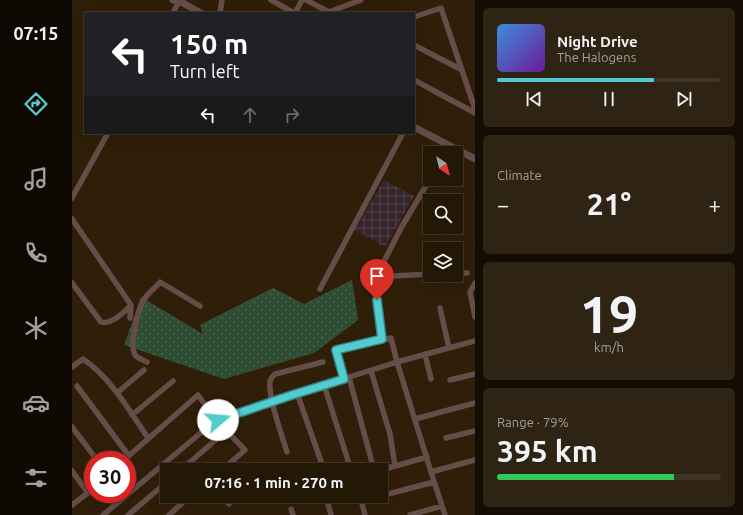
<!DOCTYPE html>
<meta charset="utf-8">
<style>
:root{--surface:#231706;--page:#2f2414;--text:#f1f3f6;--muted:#a39f9b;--line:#403628;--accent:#52cdcf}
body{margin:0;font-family:Ubuntu,sans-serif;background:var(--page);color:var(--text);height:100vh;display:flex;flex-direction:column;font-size:15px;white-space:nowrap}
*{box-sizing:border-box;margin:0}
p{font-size:13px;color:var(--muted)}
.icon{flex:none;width:22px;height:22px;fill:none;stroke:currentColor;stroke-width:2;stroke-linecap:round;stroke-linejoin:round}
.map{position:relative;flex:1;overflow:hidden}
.details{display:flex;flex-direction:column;gap:8px;padding:8px;background:#130d03;width:268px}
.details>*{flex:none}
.hud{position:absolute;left:12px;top:12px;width:331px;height:122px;border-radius:0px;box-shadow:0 4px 16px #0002,0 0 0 1px var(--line);background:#202124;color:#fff;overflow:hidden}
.needle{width:26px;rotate:145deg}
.tools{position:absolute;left:351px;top:146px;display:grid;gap:8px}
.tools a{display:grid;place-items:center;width:40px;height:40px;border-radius:0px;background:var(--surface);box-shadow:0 4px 16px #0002,0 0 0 1px var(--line);font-size:20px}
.speed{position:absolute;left:12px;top:451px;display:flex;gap:8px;font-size:20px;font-weight:700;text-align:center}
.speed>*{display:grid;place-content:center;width:52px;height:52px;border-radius:50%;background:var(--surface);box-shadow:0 4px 16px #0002,0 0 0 1px var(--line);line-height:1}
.speed .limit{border:6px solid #d22;background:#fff;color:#111}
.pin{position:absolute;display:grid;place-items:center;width:34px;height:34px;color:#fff;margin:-41px -17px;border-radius:50% 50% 50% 0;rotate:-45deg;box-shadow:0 0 4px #0007}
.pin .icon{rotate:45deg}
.me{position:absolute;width:44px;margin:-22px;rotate:72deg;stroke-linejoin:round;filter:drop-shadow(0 0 3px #0008)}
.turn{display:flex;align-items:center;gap:14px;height:84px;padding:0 20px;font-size:18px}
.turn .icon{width:52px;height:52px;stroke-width:2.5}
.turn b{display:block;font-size:28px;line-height:34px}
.lanes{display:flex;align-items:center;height:38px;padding:0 20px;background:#0003;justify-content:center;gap:20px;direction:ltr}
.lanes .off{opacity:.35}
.big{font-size:30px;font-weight:600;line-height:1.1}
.details .tile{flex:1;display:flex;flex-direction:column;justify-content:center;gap:6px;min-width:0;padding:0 14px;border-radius:6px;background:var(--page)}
.details .dial{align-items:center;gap:0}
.dial b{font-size:52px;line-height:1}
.song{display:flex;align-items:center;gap:12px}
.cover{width:48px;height:48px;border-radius:6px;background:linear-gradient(135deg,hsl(210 70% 55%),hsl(280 70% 35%))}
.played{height:4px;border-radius:2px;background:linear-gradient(90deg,var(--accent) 70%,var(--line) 70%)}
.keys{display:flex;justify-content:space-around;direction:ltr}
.heat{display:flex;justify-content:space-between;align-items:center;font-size:22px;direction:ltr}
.charge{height:6px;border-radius:3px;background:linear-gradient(90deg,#34c759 79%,var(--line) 0)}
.trip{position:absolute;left:88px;top:463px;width:228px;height:40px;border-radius:0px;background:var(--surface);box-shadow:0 4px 16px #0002,0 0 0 1px var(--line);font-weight:600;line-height:40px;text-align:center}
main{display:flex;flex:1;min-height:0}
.tabs{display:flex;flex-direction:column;width:72px;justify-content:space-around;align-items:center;background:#0e0902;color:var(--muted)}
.tabs .icon{width:28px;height:28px}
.tabs .selected{color:var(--accent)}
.tabs b{font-size:18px;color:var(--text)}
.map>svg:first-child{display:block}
.industrial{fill:url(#industrial-grid)}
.green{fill:url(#green-dots)}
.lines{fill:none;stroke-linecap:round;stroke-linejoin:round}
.minor{stroke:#674d4a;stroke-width:5.5}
.tertiary{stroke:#674d4a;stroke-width:7}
.route-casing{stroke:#358587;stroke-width:10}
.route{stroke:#52cdcf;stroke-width:7}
</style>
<main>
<nav class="tabs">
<b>07:15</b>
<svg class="icon selected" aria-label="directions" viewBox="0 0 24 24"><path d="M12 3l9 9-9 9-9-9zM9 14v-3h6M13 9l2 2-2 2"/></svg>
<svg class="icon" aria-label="music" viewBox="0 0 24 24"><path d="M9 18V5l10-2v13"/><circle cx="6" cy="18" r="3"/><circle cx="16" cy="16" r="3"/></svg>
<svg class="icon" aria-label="phone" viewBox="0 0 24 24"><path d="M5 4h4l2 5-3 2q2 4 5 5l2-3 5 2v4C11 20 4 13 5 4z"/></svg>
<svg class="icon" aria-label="climate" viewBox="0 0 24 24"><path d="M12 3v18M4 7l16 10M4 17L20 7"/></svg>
<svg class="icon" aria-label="car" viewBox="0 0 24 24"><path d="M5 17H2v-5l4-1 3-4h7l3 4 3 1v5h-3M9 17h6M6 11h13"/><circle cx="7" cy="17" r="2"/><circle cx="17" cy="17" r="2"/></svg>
<svg class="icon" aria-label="filters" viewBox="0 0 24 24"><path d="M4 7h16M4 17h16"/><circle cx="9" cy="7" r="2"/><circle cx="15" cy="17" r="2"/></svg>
</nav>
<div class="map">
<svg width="403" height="515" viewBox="0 0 403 515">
<defs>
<pattern id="industrial-grid" width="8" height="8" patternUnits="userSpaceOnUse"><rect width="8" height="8" fill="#35242c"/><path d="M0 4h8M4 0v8" fill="none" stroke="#53444a"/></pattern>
<pattern id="green-dots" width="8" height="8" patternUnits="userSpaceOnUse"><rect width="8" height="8" fill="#2e4d34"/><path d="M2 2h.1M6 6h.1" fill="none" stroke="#4d6751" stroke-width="1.8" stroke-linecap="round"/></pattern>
</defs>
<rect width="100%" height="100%" fill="#2f1f08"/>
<path class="industrial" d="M312,180L342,196L313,247L283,230Z"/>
<path class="green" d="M280,280L286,320L242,353L152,379L52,345L69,297L131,334L128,325L201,288L232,304Z"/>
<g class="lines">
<path class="minor" d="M199,0L222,13
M234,0L257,12L289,0
M101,13L107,1
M148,13L150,0
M223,13L230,0
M342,17L369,8L403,109
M342,45L390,70
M342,80L403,113
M372,153L377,145
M0,198L36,133
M0,219L59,305L58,318
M384,273H395
M358,274L304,277L329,228L358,179
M304,277L306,312L310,339
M0,283L29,322C38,325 52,313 58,306
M403,283L398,292L403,317
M248,289L331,133
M368,308L377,348
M353,354L359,379
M75,362C72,360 67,359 64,356C56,347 66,311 71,301C75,294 83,288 88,282L128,306
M0,367L11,359C39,378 57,410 76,438
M299,371L318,434L323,466
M277,377L302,470
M378,380L403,374
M252,385L279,470
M5,386L57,456
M45,393L72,370
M225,393L252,470
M60,415L101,381
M343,419L403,403
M146,420L220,395L325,362L319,338L275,347L264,350L272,379
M0,427L25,460
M374,438L403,431
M215,452C210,436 196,397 198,382C198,379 201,376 203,374L251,362
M52,460L126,395L144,420L173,450L150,470
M109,470L155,430
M309,470L355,457
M0,471L16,493
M359,472L325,362L403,341
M148,496L157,504
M254,496L259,515
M288,496L293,515
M208,497L210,496
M289,501L362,482
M0,505L21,489
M219,509L221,515
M31,515L144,420
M56,515L95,482
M97,515L118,496
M338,515L370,506
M373,515L359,472L403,460"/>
<path class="tertiary" d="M101,0L107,1L129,13
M342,127L403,159"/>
</g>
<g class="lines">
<g class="route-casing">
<path id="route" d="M146,420L220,395L272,379L264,350L310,339L305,300"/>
</g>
<use href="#route" class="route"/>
</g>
</svg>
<div class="tools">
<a><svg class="needle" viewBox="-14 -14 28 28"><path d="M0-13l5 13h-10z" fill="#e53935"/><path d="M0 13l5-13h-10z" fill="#a39f9b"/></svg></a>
<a><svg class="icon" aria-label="search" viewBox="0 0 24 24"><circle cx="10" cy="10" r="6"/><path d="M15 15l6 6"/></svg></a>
<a><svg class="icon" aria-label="layers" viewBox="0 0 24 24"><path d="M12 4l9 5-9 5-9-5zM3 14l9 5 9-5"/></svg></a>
</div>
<div class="speed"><div class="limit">30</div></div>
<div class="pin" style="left:305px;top:300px;background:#d93025"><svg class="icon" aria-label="arrive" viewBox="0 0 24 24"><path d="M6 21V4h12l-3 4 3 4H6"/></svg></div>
<svg class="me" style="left:146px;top:420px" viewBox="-20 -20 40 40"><circle r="19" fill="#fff"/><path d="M0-13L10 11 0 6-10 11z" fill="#52cdcf"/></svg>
<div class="trip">07:16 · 1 min · 270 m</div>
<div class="hud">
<div class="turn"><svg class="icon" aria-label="left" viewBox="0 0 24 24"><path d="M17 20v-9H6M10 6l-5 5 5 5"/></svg><div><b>150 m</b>Turn left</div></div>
<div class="lanes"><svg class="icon" aria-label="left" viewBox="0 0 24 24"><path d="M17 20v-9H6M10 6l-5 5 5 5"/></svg><svg class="icon off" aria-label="ahead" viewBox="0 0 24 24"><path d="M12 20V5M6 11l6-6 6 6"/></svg><svg class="icon off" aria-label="right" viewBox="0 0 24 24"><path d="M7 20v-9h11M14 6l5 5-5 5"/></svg></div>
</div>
</div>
<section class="details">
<div class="tile">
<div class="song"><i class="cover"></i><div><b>Night Drive</b><p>The Halogens</p></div></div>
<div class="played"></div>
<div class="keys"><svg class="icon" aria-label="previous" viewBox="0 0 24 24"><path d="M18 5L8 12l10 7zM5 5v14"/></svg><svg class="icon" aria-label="pause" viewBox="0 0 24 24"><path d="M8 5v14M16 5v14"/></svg><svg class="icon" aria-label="next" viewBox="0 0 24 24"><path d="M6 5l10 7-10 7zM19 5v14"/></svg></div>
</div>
<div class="tile"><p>Climate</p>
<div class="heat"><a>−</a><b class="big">21°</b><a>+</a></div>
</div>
<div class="tile dial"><b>19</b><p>km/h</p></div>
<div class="tile"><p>Range · 79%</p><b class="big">395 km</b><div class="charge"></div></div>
</section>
</main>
